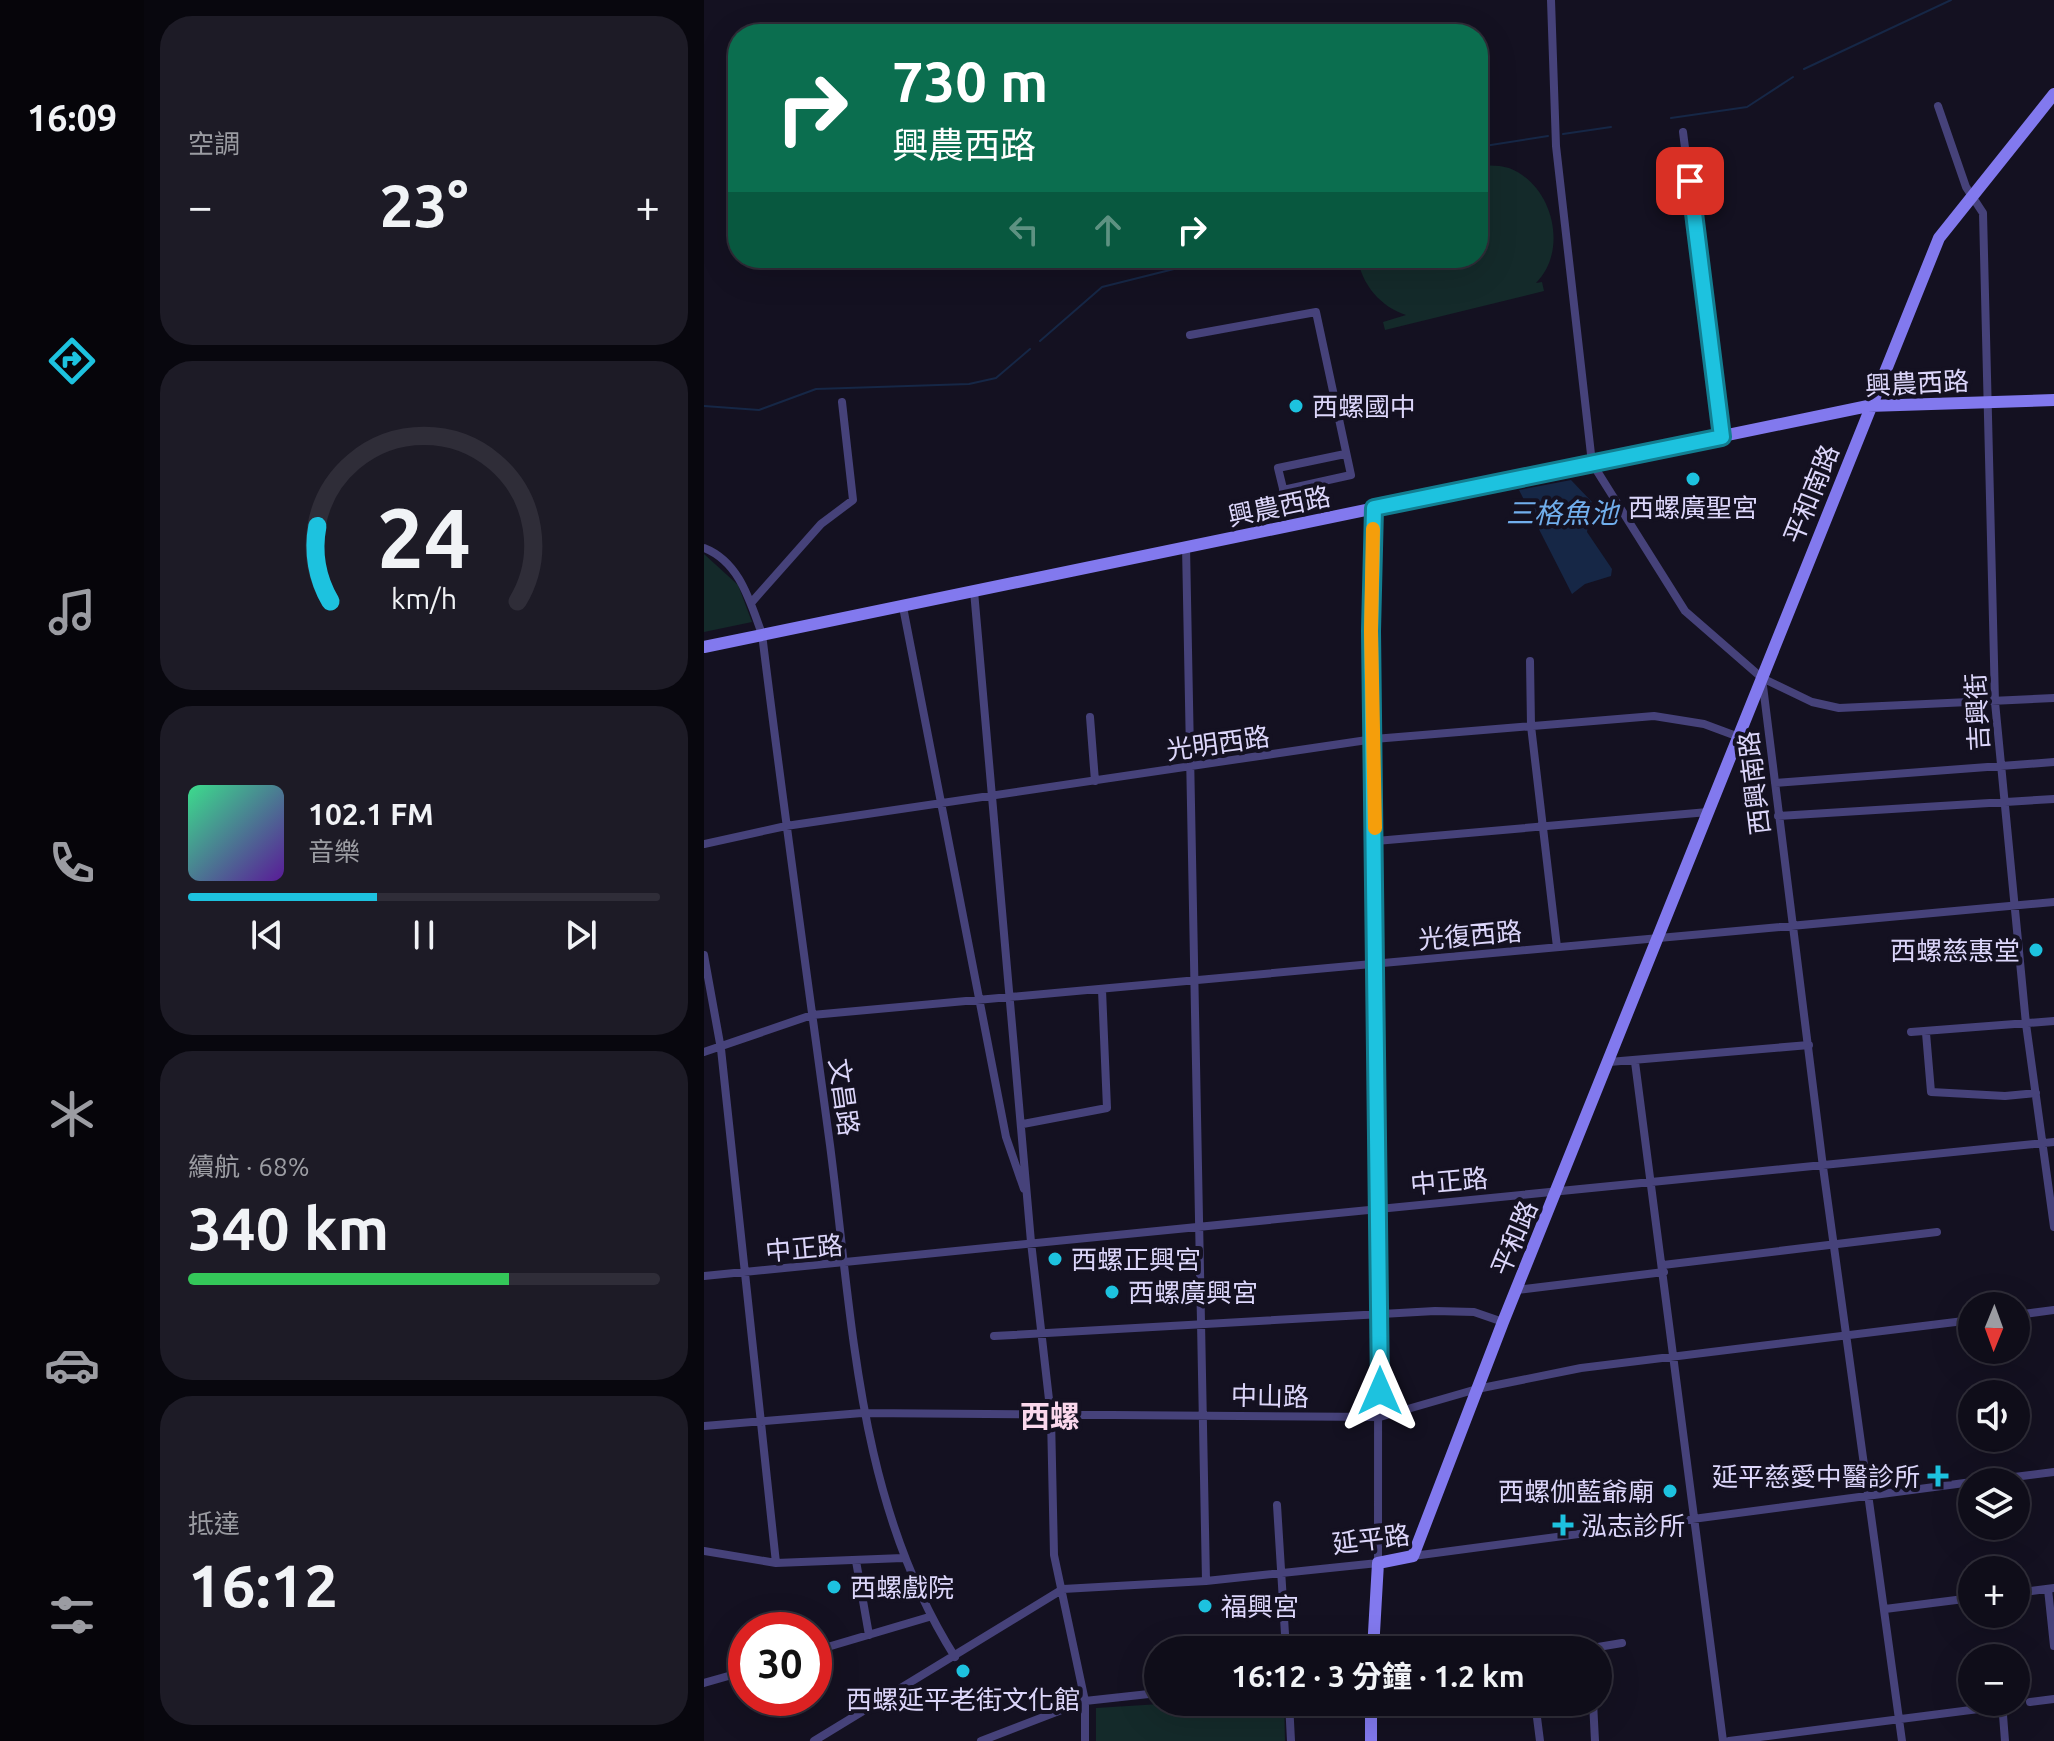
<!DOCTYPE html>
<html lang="zh-TW">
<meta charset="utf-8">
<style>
:root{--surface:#0f0d19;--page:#1d1b26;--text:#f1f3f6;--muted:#9b9ca2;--line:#2f2d38;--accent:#1dc2df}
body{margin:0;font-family:Ubuntu,"Noto Sans TC",sans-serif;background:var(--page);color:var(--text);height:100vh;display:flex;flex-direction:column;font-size:30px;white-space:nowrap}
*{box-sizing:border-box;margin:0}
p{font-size:26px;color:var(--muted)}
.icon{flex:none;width:44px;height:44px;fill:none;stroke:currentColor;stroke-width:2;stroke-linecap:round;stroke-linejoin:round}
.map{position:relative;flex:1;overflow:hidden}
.details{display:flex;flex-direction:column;gap:16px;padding:16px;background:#08070e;width:560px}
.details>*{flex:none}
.banner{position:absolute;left:24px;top:24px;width:760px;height:244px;border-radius:32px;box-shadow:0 8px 32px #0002,0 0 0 2px var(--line);background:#0b6e4f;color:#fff;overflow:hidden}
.needle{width:52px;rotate:181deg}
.buttons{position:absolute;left:1254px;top:1292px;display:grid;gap:16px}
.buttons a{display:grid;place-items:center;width:72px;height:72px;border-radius:50%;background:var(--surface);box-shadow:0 8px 32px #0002,0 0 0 2px var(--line);font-size:40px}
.speed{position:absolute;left:24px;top:1612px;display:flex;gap:16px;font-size:40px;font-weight:700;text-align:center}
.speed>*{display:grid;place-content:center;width:104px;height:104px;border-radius:50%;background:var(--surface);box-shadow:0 8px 32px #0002,0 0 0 2px var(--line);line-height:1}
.speed .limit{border:12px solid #d22;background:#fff;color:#111}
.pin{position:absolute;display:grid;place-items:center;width:68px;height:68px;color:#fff;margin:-34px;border-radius:16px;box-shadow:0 4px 12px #0006}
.me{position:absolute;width:88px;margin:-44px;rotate:0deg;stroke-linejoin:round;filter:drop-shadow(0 0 6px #0008)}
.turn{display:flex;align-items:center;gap:28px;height:168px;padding:0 32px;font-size:36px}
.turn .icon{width:104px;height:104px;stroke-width:2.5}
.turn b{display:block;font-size:56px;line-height:68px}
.lanes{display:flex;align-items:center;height:76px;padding:0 32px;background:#0003;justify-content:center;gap:40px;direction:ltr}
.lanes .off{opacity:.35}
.big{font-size:60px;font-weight:700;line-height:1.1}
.details .tile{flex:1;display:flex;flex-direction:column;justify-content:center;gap:12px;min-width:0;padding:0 28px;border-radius:32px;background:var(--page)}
.details .dial{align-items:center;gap:0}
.dial svg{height:208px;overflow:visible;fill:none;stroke:var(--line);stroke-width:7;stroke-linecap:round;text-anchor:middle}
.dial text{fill:var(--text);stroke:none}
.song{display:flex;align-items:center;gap:24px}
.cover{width:96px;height:96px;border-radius:12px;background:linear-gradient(135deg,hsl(150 70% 55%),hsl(270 70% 35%))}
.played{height:8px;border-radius:4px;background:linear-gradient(90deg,var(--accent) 40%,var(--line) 40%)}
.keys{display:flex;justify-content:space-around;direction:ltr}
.heat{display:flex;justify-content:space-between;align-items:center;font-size:44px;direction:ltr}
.charge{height:12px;border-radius:6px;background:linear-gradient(90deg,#34c759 68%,var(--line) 0)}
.trip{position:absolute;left:440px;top:1636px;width:468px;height:80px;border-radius:40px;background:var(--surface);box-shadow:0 8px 32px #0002,0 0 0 2px var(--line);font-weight:700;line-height:80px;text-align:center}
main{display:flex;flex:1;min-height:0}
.tab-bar{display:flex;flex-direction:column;width:144px;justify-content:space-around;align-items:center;background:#06050a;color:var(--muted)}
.tab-bar .icon{width:56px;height:56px}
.tab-bar .active{color:var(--accent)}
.tab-bar b{font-size:36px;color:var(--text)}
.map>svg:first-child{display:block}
.green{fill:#142a2a}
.water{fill:#162746}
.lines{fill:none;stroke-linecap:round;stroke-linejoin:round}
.stream{stroke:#162746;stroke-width:2}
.street{stroke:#46427a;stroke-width:8}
.secondary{stroke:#8279ee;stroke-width:12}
.route-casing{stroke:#137e91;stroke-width:20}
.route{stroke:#1dc2df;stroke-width:14}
.slow{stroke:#f59e0b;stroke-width:14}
.poi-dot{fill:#1dc2df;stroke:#141121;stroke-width:3}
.labels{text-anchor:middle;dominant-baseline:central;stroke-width:8;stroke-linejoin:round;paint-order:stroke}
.street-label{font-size:26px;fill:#dcd6fa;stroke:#141121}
.poi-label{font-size:26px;fill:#dcd6fa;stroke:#141121;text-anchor:start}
.water-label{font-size:28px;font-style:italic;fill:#71aeec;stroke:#141121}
.quarter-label{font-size:30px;font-weight:bold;fill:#fad8ec;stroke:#141121}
</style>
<main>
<nav class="tab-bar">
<b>16:09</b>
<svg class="icon active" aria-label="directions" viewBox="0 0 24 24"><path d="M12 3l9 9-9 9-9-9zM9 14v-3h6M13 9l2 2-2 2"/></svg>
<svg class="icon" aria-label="music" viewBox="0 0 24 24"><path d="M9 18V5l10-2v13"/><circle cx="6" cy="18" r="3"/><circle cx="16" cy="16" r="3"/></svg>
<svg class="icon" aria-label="phone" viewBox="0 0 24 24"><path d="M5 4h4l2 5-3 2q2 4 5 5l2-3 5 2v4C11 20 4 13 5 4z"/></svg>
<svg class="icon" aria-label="climate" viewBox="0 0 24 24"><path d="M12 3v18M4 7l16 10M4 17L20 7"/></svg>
<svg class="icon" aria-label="car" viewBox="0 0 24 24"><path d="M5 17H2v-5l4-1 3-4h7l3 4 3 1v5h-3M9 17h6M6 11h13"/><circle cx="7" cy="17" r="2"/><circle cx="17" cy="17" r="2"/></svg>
<svg class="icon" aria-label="filters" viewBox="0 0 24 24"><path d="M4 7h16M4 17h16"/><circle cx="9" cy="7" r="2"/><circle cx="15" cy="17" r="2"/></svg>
</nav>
<section class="details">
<div class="tile"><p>空調</p>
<div class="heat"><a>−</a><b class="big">23°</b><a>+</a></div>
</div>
<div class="tile dial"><svg viewBox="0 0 100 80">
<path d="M14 69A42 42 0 1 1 86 69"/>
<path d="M14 69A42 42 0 0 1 9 40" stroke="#1dc2df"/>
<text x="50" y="56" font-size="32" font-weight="700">24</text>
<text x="50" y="72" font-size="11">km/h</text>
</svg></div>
<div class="tile">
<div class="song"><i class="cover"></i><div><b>102.1 FM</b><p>音樂</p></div></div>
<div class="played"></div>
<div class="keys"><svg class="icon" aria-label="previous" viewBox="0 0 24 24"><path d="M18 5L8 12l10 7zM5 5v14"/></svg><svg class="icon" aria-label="pause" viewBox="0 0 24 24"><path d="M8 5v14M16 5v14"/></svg><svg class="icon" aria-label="next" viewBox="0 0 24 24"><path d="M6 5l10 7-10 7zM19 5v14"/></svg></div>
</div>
<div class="tile"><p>續航 · 68%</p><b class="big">340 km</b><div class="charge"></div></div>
<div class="tile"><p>抵達</p><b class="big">16:12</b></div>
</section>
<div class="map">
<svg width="1350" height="1741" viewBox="0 0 1350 1741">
<rect width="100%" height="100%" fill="#141121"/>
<path class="green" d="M774,166C784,165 796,165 805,168C849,185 865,250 832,283L838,282L840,291L681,330L679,322L702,315C677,307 657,284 654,258H774Z
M0,554L34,585L48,622L0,632Z
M488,1702H580L581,1741H392V1708Z"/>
<path class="water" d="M867,480L888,502L883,532L908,569L907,576L881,584L868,594L815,490Z"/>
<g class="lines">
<path class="stream" d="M1100,69L1247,0
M967,118L1043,107L1089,77
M859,134L907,127
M774,147L844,136
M336,341L398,287L514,258
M0,406L55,410L112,389L265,384L292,378L326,349"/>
<path class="street" d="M847,0L852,146L888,463L981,611L1058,678L1119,1167L1198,1741
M1234,106L1262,187L1279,213L1291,702L1322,1024L1350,1227
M979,132L1018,437
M486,335L612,312L647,475L579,490
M583,505L574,468L641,454
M482,546L502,1581
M0,548C36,562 46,602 58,634C79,805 103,975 126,1145C149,1322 153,1502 251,1657
M270,591L327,1242L347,1417L350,1555L381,1701V1741
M47,603L117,524L149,500L138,402
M199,607L302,1137L320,1189
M826,661L827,726L853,947
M1058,678L1108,702L1135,708L1350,698
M386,717L391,781
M1071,783L1350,762
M1074,816L1350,799
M672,841L1004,812
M0,844L82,826L670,739L950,716L1000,724L1035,737
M0,955L17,1049L72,1563
M1207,1032L1350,1021
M1222,1033L1227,1092L1301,1096L1332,1093
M0,1052L108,1015L1350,902
M905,1062L1105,1045
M931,1062L1019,1741
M319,1124L403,1108L398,990
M959,1265L1233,1232
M0,1276L1350,1142
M813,1290L960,1272
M1312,1315L1350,1310
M290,1336L731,1311L770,1312L799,1322
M0,1426L158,1413L676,1417L773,1389L877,1368L1268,1320
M1270,1482L1350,1472
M573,1505L582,1650
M0,1551L72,1563L199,1558
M709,1556L1268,1482
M152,1561L165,1635
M1344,1589L1350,1646
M1312,1593L1350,1588
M1181,1609L1268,1598
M876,1650L918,1643
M110,1651L225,1617
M0,1683L42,1671
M585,1702L587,1741
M831,1702L836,1741
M889,1702L891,1741
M1298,1702L1301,1741
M1326,1702L1350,1699
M110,1741L359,1589L502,1581L674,1563C675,1322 674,1082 672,841C670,730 667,619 670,508
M277,1741L381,1701L454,1693
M1025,1741L1298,1706"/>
<path class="secondary" d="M0,647L1164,406L1350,400
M669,1650L674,1563L709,1556L799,1322L1235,238L1350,94
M667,1741V1702"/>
</g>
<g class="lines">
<g class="route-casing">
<path id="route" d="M676,1391L667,631L670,508L1018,437L986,181"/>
</g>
<use href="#route" class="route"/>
<path class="slow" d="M669,529L667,631L671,828"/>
</g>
<g class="poi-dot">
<circle cx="592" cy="406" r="8"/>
<circle cx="989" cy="479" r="8"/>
<circle cx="1332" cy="950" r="8"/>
<circle cx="351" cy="1259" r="8"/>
<circle cx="408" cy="1292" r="8"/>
<path d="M1230 1464h8v8h8v8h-8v8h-8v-8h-8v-8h8z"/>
<circle cx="966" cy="1491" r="8"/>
<path d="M855 1513h8v8h8v8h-8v8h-8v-8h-8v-8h8z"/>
<circle cx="130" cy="1587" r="8"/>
<circle cx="501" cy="1606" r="8"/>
<circle cx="259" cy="1671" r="8"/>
</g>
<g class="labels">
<g class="street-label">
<text transform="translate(1213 383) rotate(-3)">興農西路</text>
<text transform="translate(1107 494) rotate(-68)">平和南路</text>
<text transform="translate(575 506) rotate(-12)">興農西路</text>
<text transform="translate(1273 712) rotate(-93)">吉興街</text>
<text transform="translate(514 743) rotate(-8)">光明西路</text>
<text transform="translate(1050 783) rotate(-97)">西興南路</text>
<text transform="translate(766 935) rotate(-5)">光復西路</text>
<text transform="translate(140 1097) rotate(82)">文昌路</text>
<text transform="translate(745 1181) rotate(-5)">中正路</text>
<text transform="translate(810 1238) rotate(-67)">平和路</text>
<text transform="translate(100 1248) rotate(-5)">中正路</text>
<text transform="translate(566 1396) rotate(1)">中山路</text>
<text transform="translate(667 1539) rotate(-7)">延平路</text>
</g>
<g class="poi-label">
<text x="608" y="406">西螺國中</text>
<text x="989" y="507" text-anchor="middle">西螺廣聖宮</text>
<text x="1316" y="950" text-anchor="end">西螺慈惠堂</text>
<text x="367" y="1259">西螺正興宮</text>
<text x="424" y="1292">西螺廣興宮</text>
<text x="1216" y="1476" text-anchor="end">延平慈愛中醫診所</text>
<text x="950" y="1491" text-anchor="end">西螺伽藍爺廟</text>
<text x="877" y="1525">泓志診所</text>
<text x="146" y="1587">西螺戲院</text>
<text x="517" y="1606">福興宮</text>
<text x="259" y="1699" text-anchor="middle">西螺延平老街文化館</text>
</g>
<g class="water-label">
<text x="858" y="512">三格魚池</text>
</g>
<g class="quarter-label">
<text x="346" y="1416">西螺</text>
</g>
</g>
</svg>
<div class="buttons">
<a><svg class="needle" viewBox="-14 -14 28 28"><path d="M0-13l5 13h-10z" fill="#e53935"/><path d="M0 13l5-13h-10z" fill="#9b9ca2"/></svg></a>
<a><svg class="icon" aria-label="sound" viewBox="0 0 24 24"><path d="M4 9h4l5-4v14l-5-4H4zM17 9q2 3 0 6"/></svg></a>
<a><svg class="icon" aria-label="layers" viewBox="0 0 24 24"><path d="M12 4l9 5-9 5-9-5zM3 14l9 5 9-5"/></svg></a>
<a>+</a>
<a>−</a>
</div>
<div class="speed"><div class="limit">30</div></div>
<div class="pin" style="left:986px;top:181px;background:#d93025"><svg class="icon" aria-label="arrive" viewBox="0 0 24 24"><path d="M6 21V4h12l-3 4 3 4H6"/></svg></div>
<svg class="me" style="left:676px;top:1391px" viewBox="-20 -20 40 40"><path d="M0-17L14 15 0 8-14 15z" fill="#1dc2df" stroke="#fff" stroke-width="4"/></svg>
<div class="trip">16:12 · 3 分鐘 · 1.2 km</div>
<div class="banner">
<div class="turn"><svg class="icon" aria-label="right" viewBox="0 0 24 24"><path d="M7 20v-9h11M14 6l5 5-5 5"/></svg><div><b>730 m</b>興農西路</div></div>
<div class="lanes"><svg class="icon off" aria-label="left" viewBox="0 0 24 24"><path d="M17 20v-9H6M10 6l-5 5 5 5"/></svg><svg class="icon off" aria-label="ahead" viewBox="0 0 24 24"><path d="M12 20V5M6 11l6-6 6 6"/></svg><svg class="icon" aria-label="right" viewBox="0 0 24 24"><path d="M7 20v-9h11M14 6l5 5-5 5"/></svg></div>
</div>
</div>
</main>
